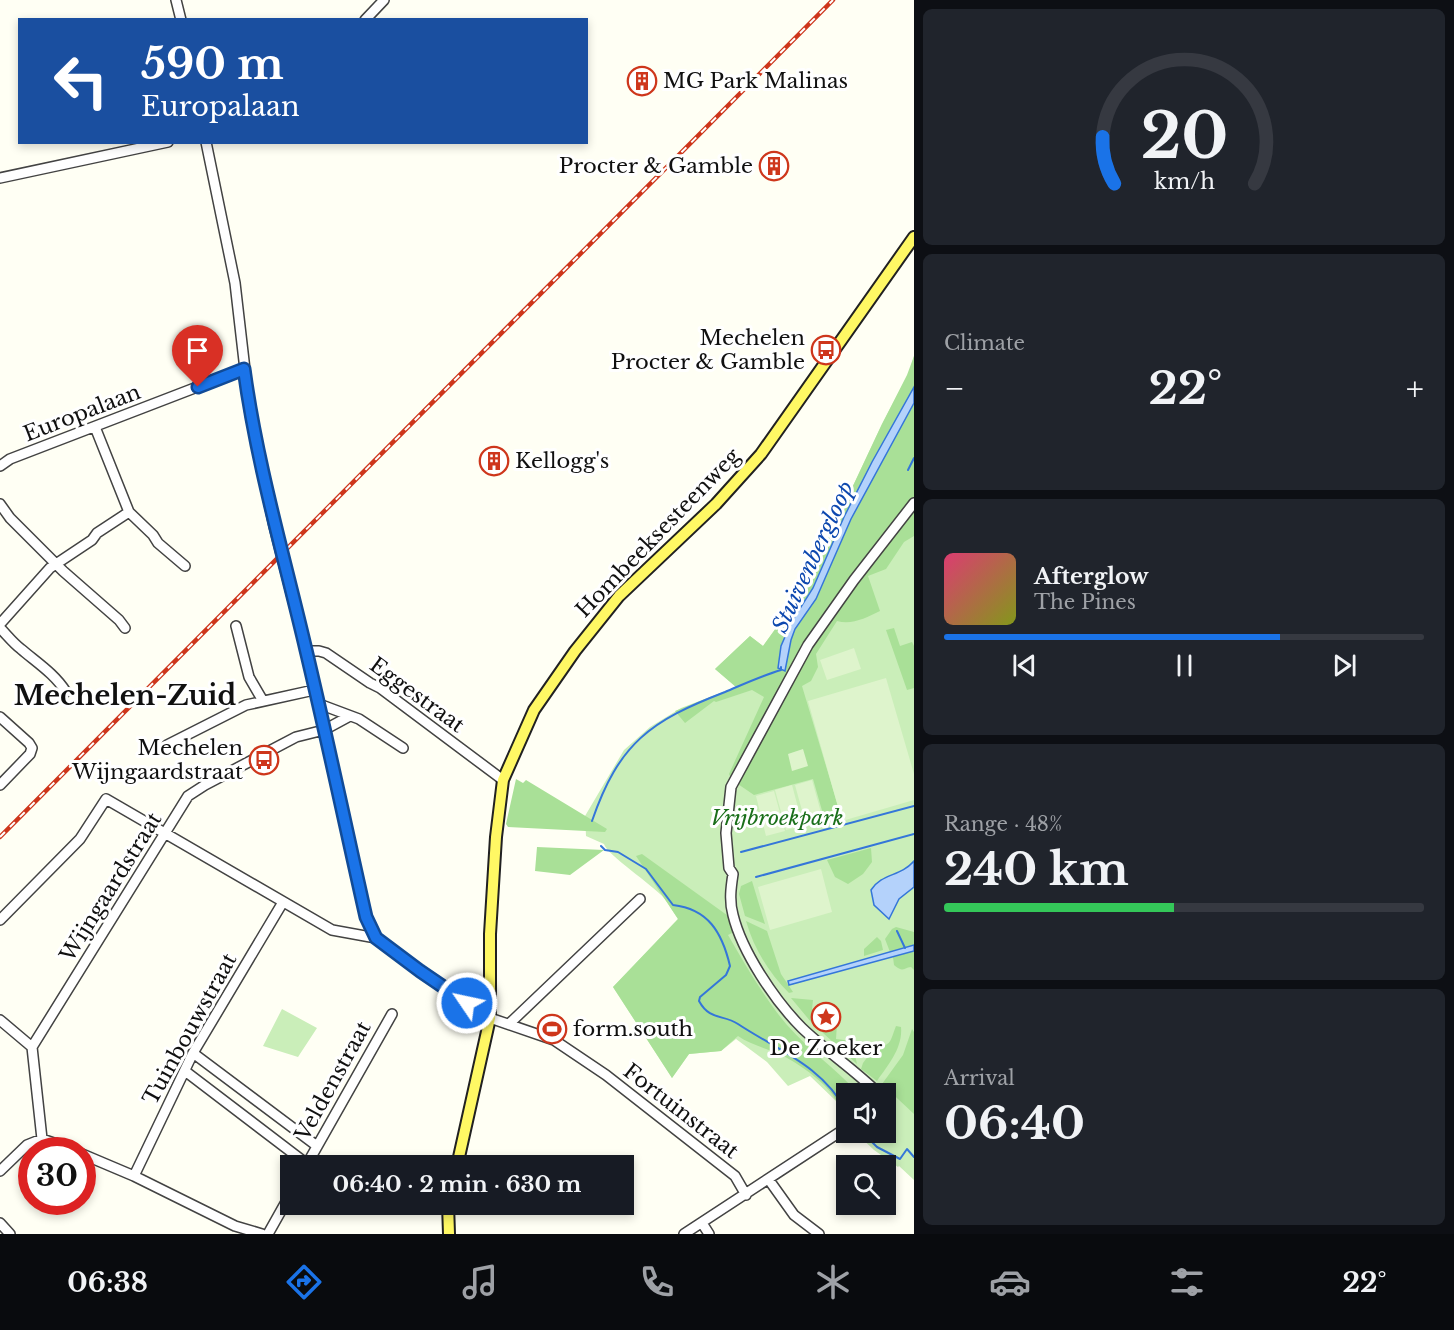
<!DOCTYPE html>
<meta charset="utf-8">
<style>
:root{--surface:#171b24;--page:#20242c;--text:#f1f3f6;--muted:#9ea1a6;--line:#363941;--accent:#1a73e8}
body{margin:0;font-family:"Libre Baskerville",serif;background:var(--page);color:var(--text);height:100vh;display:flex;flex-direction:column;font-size:22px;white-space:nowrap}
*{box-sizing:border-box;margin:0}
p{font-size:20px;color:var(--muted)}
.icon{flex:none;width:33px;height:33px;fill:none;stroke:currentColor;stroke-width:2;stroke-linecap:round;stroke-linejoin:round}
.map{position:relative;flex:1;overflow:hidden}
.sheet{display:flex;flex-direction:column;gap:9px;padding:9px;background:#0d0f14;width:540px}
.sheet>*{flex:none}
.hud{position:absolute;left:18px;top:18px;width:570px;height:126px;border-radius:0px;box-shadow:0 3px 9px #0003;background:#1a4fa0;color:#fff;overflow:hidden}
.buttons{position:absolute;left:836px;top:1083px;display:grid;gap:12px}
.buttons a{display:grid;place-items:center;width:60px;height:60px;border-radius:0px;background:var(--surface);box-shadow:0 3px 9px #0003;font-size:30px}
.speed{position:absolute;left:18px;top:1137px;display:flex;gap:12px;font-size:30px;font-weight:700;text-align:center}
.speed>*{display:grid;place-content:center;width:78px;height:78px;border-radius:50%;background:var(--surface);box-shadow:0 3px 9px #0003;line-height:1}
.speed .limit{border:9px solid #d22;background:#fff;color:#111}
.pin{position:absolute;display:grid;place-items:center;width:51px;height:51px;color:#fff;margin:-62px -26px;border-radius:50% 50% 50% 0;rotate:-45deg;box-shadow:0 0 6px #0007}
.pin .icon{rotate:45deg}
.me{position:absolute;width:66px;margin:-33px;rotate:304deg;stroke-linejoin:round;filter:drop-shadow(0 0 4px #0008)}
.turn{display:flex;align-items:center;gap:21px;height:126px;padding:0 24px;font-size:27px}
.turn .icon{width:78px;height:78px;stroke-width:2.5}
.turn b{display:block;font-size:42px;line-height:51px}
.big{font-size:45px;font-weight:700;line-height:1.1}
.sheet .card{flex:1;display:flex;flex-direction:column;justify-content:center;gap:9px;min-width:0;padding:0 21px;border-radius:9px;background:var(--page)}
.sheet .dial{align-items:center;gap:0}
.dial svg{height:156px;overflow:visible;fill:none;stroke:var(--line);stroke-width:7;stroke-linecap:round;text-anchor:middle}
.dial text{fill:var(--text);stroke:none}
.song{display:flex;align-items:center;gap:18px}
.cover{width:72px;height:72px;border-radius:9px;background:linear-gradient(135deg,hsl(340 70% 55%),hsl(70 70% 35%))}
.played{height:6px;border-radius:3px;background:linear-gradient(90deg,var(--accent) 70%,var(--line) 70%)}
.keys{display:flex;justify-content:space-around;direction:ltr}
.heat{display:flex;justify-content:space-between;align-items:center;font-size:33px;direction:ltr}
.charge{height:9px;border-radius:4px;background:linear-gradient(90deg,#34c759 48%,var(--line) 0)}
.trip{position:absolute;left:280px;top:1155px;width:354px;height:60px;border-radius:0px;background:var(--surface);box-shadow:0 3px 9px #0003;font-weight:700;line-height:60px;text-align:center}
.menu{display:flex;height:96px;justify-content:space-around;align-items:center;background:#090b0e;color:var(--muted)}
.menu .icon{width:42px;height:42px}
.menu .selected{color:var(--accent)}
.menu b{font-size:27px;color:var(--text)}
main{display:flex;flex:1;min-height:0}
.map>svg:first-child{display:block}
.green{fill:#caeeb9}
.forest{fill:#a9e097}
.pitch{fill:#def4cc}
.water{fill:#b4d2fb;stroke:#3476d9;stroke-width:1.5}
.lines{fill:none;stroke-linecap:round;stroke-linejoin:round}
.stream{stroke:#3476d9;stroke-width:2}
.minor-casing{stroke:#434343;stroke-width:12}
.major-casing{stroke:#212121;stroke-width:14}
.minor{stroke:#fff;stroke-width:9}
.major{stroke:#fff864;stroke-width:10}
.rail-casing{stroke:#ce361b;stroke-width:4.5}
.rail{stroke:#fff;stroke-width:2;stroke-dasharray:7;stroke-linecap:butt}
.route-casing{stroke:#114b97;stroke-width:15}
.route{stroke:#1a73e8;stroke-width:10}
.labels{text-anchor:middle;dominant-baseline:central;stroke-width:6;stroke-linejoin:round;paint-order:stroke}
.poi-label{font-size:21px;fill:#101010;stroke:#fff;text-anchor:start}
.street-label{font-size:21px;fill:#101010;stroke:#fff}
.park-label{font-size:21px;font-style:italic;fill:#1a6f1a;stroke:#fff}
.water-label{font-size:22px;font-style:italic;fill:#0d48af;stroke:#fff}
.district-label{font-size:27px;font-weight:bold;fill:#101010;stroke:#fff}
</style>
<main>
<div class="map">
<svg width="914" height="1234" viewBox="0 0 914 1234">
<rect width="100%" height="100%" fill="#fffff4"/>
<path class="green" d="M914,356V1180L899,1166L898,1167L874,1150L856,1133L885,1132V1094H846V1116L835,1100L810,1076L788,1086L767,1062L736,1039L721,1051L689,1054L672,1078L613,987L678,919C673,912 669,904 664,898C653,885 607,855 604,844L586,836L585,816L624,750L650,727L681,708L736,687L715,669L750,636L763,646L789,610L814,569L882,424L910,371Z
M282,1009L317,1028L298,1057L263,1046Z"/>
<path class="forest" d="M914,356V536L904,542L886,569L868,576L880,611C866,618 852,625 837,621L816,654L818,667L811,681L802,686L841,816L825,821L813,779L754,795L732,780L729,774L764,697L752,690L716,702L714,701L685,723L675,711L736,687L715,669L750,636L763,646L789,610L814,569L882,424L907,375Z
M894,628L900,646L912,642L914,646V688L907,690L886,630Z
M516,779L523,783L526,780L607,829L605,832L508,827L506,824Z
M537,847L604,850L570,875L535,871Z
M871,848L872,862L863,874L848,884L835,877L827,860Z
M642,854L731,918L736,931L728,935C746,966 764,998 787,1025C809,1050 836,1069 858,1093L846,1094V1114C841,1110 837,1102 833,1095C823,1082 807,1070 794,1062C776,1050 754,1047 738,1036L721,1051L689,1054L672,1078L613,987L678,919L636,856Z
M752,881L765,924L745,916L739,894L741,886Z
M746,921L767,931L781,974L793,992L789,993C769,973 754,949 746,921Z
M896,927L914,932V945L890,952L885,939L892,929Z
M877,937L881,941L883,950L864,956V949Z
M914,951V970L911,967C903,968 904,973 894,965L893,957Z
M791,998L813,1000L812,1009L823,1020H833L837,1024L836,1039L852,1041L857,1064L811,1022Z
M896,1026L901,1027C903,1048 888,1065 877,1081L861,1069L863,1063L875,1047C892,1046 890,1041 896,1026Z
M912,1029L914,1032V1114L882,1084L903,1055Z"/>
<path class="pitch" d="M854,648L861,669L827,680L820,660Z
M886,678L914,774V800L842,821L808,701Z
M803,749L808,766L792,771L788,754Z
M812,780L823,820L806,825L795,785Z
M792,785L803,826L786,830L775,790Z
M774,791L785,831L766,836L756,796Z
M821,869L832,912L770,930L758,887Z"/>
<path class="water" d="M914,387V403L851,519L816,599L795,629L791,640L785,671L778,668L781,646L792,621L813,588L844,517L872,462Z
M914,861V887L899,899L889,919L874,905L871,890C882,873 900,877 914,861Z
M914,945V951L789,985L788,981Z"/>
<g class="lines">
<path class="stream" d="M908,470L914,458
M592,821C619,743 650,721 725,692C744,684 761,676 781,670V667
M601,846L605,850L618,852L646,869L673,905C708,909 722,932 730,966L726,975L700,997L699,1001C710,1021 723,1014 738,1024C777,1050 823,1066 846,1111
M741,852L914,806
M756,877L914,834
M897,931L905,948
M863,1133L877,1147L900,1159L907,1149L914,1157"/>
<g class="minor-casing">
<path id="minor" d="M176,0L181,20
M365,20L384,0
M206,142L235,283L250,413L274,526L306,651L366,917L376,938L420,971L490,1018L554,1040L606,1075L735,1176L746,1195
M0,178L168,142
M95,427L129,512L153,535L158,543L185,566
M0,466L10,459L244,369
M0,504L10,518L63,571L119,620L125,628
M0,624L50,568L92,540L97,533L129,512
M236,626L249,677L263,701
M0,628C7,635 13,643 21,649C36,662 55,674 66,692
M306,651H319L326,653L370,683L380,688L503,780
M319,704L359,719L403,748
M0,717L29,743L32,748L30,754L0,785
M167,745L246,705L314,690
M0,920L80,839L106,799L332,930L376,938
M0,1020L32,1047
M509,1024L640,899
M193,1053L317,1146
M185,1071L307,1164
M879,1094C855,1070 826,1051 802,1028C775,1001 742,952 733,915C729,901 731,887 733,874L729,868L726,833L731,787L808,645L854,580L914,503
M885,1097L888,1100L885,1105
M42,1139L32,1047L188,796L205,785L296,737L324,730L348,717
M82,1154L134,1176L235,1226L262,1234
M306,1166L392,1014
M0,1171L27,1145L42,1139L74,1150
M134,1176L193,1053L283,902
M769,1180L794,1215L819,1234
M0,1223L10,1234
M702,1223L709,1234
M268,1234L291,1193
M684,1234L846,1128"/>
</g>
<g class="major-casing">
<path id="major" d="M457,1166L490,1018V934L496,837L503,780L534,710L575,651L619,596L716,504L761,454L914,237
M448,1204L449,1234"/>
</g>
<use href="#minor" class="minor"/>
<use href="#major" class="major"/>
<g class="rail-casing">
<path id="rail" d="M0,837L833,0"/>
</g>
<use href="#rail" class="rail"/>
</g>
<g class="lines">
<g class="route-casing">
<path id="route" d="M198,387L244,369C257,465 284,556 306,650C327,738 346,828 366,917L376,938L420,971L467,1003"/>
</g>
<use href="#route" class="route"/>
</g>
<defs>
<g id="building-ring" transform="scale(1.5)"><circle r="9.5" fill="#fff" stroke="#ce361b" stroke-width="1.5"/><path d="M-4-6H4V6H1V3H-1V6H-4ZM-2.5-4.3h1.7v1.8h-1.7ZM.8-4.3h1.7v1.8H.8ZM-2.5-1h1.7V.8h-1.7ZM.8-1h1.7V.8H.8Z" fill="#ce361b"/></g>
<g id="bus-ring" transform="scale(1.5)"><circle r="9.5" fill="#fff" stroke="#ce361b" stroke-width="1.5"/><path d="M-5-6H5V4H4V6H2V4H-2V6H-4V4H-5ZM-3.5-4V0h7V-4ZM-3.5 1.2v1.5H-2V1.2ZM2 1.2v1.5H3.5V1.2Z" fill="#ce361b"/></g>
<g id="sight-ring" transform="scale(1.5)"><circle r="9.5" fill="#fff" stroke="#ce361b" stroke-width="1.5"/><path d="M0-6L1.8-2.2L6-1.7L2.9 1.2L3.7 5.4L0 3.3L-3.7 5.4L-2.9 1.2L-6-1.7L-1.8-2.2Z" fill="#ce361b"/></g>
<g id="stadium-ring" transform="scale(1.5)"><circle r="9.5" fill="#fff" stroke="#ce361b" stroke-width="1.5"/><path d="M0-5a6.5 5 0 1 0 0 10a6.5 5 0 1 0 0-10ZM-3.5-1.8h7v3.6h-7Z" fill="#ce361b"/></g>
</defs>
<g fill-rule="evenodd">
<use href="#building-ring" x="642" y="81"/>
<use href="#building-ring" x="774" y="166"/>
<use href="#bus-ring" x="826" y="350"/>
<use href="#building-ring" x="494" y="461"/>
<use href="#bus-ring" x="264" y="760"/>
<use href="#sight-ring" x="826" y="1017"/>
<use href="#stadium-ring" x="552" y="1029"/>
</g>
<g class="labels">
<g class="poi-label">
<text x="663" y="81">MG Park Malinas</text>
<text x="753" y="166" text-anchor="end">Procter &amp; Gamble</text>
<text x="805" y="338" text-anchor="end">Mechelen<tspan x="805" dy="24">Procter &amp; Gamble</tspan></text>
<text x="515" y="461">Kellogg's</text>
<text x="243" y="748" text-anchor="end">Mechelen<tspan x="243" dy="24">Wijngaardstraat</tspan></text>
<text x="573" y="1029">form.south</text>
<text x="826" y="1048" text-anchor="middle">De Zoeker</text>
</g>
<g class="street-label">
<text transform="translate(82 413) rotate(-21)">Europalaan</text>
<text transform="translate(658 533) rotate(-46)">Hombeeksesteenweg</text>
<text transform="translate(417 695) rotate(36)">Eggestraat</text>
<text transform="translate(111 887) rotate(-58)">Wijngaardstraat</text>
<text transform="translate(190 1029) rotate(-61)">Tuinbouwstraat</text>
<text transform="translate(333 1081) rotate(-61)">Veldenstraat</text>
<text transform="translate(681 1111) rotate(38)">Fortuinstraat</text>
</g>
<g class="park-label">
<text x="777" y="818">Vrijbroekpark</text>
</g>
<g class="water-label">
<text transform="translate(813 557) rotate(-65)">Stuivenbergloop</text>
</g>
<g class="district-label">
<text x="125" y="695">Mechelen-Zuid</text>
</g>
</g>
</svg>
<div class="buttons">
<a><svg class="icon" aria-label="sound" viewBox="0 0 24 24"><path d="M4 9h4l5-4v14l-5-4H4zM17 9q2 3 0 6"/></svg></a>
<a><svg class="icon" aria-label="search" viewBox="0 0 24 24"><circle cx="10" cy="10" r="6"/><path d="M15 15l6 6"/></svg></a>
</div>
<div class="speed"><div class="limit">30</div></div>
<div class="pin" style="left:198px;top:387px;background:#d93025"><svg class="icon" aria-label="arrive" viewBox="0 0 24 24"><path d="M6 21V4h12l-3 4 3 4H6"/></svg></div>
<svg class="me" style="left:467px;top:1003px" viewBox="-20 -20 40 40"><circle r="17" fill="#1a73e8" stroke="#fff" stroke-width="3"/><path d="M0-11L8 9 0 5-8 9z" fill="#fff"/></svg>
<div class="trip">06:40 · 2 min · 630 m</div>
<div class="hud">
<div class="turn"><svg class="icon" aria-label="left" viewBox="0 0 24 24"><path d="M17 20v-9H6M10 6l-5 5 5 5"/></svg><div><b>590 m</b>Europalaan</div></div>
</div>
</div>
<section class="sheet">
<div class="card dial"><svg viewBox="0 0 100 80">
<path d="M14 69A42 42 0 1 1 86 69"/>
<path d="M14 69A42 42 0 0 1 8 45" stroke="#1a73e8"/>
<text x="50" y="56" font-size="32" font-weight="700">20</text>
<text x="50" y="72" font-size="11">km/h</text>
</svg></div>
<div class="card"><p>Climate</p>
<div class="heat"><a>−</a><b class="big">22°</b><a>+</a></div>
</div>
<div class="card">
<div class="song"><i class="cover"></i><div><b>Afterglow</b><p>The Pines</p></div></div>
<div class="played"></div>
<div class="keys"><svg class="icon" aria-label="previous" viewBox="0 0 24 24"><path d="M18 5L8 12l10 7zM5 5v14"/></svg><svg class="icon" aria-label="pause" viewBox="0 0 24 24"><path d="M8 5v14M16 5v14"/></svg><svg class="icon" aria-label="next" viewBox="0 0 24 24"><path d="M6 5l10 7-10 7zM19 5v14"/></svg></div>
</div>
<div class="card"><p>Range · 48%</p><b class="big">240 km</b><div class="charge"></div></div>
<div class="card"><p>Arrival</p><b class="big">06:40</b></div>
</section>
</main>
<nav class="menu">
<b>06:38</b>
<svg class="icon selected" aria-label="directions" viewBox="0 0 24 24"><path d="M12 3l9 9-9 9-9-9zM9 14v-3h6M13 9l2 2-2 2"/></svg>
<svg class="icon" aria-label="music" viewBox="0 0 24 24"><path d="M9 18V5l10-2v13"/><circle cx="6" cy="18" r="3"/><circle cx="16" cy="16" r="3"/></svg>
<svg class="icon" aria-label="phone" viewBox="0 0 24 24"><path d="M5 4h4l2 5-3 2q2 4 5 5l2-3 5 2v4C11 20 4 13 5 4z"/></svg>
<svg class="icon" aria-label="climate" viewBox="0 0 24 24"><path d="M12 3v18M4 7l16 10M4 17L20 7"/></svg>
<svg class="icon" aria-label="car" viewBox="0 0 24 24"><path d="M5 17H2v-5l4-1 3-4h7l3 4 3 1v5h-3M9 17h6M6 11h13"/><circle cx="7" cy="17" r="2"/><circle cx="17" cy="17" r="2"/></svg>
<svg class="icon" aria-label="filters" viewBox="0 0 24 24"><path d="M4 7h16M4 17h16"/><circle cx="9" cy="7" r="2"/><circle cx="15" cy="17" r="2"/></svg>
<b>22°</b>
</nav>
